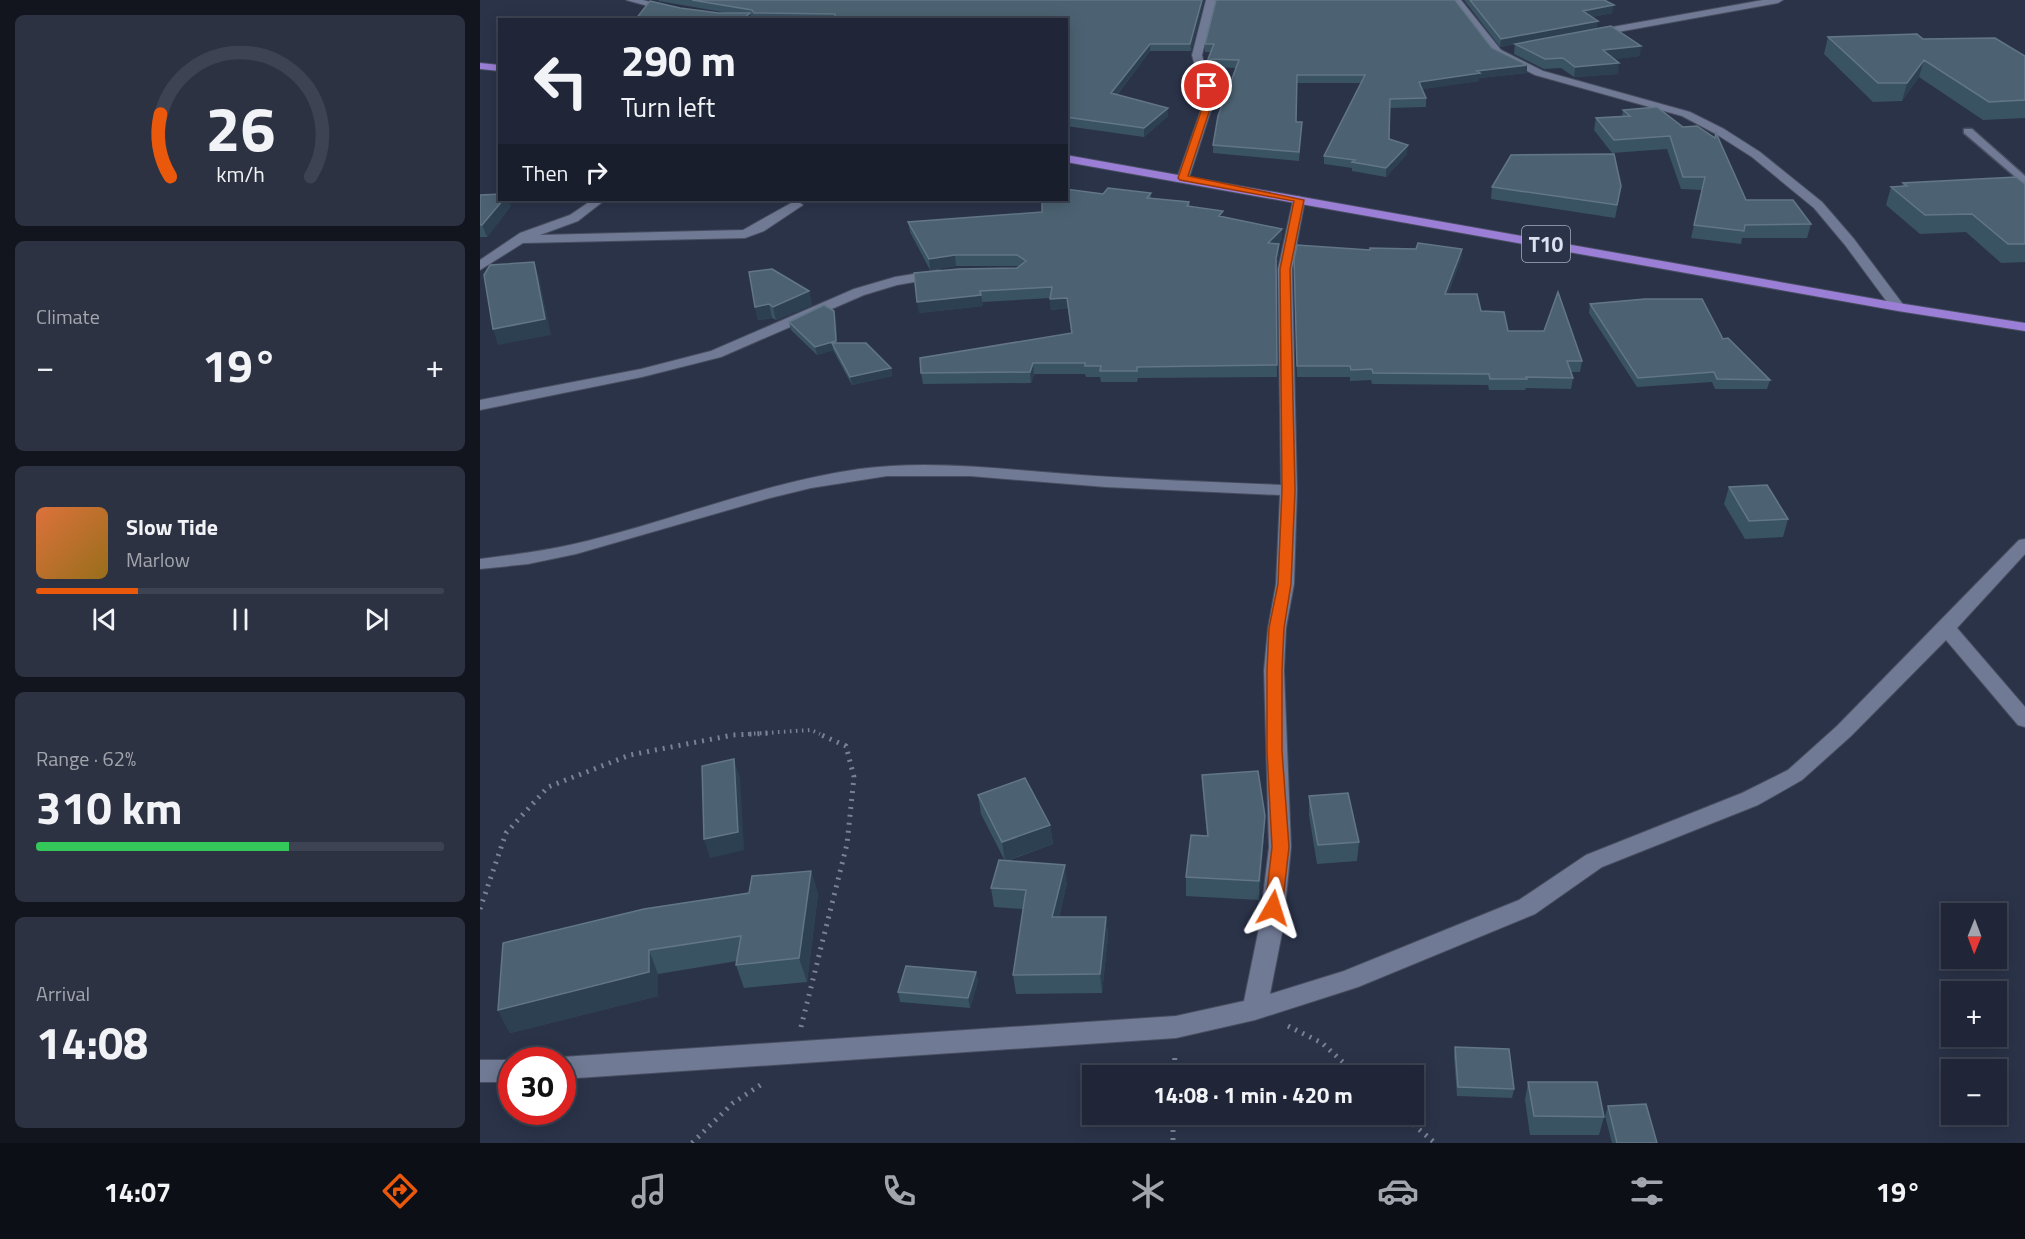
<!DOCTYPE html>
<meta charset="utf-8">
<style>
:root{--surface:#202637;--page:#2d3242;--text:#f1f3f6;--muted:#a2a5ad;--line:#3d4352;--accent:#ea580c}
body{margin:0;font-family:"Titillium Web",sans-serif;background:var(--page);color:var(--text);height:100vh;display:flex;flex-direction:column;font-size:22px;white-space:nowrap}
*{box-sizing:border-box;margin:0}
p{font-size:20px;color:var(--muted)}
.icon{flex:none;width:33px;height:33px;fill:none;stroke:currentColor;stroke-width:2;stroke-linecap:round;stroke-linejoin:round}
.map{position:relative;flex:1;overflow:hidden}
.sheet{display:flex;flex-direction:column;gap:15px;padding:15px;background:#12151e;width:480px}
.sheet>*{flex:none}
.banner{position:absolute;left:18px;top:18px;width:570px;height:183px;border-radius:0px;box-shadow:0 3px 15px #0003,0 0 0 2px var(--line);background:#202637;color:var(--text);overflow:hidden}
.needle{width:39px;rotate:181deg}
.tools{position:absolute;left:1461px;top:903px;display:grid;gap:12px}
.tools a{display:grid;place-items:center;width:66px;height:66px;border-radius:0px;background:var(--surface);box-shadow:0 3px 15px #0003,0 0 0 2px var(--line);font-size:30px}
.speed{position:absolute;left:18px;top:1047px;display:flex;gap:12px;font-size:30px;font-weight:700;text-align:center}
.speed>*{display:grid;place-content:center;width:78px;height:78px;border-radius:50%;background:var(--surface);box-shadow:0 3px 15px #0003,0 0 0 2px var(--line);line-height:1}
.speed .limit{border:9px solid #d22;background:#fff;color:#111}
.pin{position:absolute;display:grid;place-items:center;width:51px;height:51px;color:#fff;margin:-26px;border:3px solid #fff;border-radius:50%;box-shadow:0 2px 6px #0007}
.me{position:absolute;width:66px;margin:-33px;rotate:6deg;stroke-linejoin:round;filter:drop-shadow(0 0 4px #0008)}
.turn{display:flex;align-items:center;gap:21px;height:126px;padding:0 24px;font-size:27px}
.turn .icon{width:78px;height:78px;stroke-width:2.5}
.turn b{display:block;font-size:42px;line-height:51px}
.then{display:flex;align-items:center;height:57px;padding:0 24px;background:#0003;gap:12px;font-size:22px}
.big{font-size:45px;font-weight:700;line-height:1.1}
.sheet .widget{flex:1;display:flex;flex-direction:column;justify-content:center;gap:9px;min-width:0;padding:0 21px;border-radius:9px;background:var(--page)}
.sheet .dial{align-items:center;gap:0}
.dial svg{height:156px;overflow:visible;fill:none;stroke:var(--line);stroke-width:7;stroke-linecap:round;text-anchor:middle}
.dial text{fill:var(--text);stroke:none}
.song{display:flex;align-items:center;gap:18px}
.cover{width:72px;height:72px;border-radius:9px;background:linear-gradient(135deg,hsl(20 70% 55%),hsl(40 70% 35%))}
.played{height:6px;border-radius:3px;background:linear-gradient(90deg,var(--accent) 25%,var(--line) 25%)}
.keys{display:flex;justify-content:space-around;direction:ltr}
.heat{display:flex;justify-content:space-between;align-items:center;font-size:33px;direction:ltr}
.charge{height:9px;border-radius:4px;background:linear-gradient(90deg,#34c759 62%,var(--line) 0)}
.trip{position:absolute;left:602px;top:1065px;width:342px;height:60px;border-radius:0px;background:var(--surface);box-shadow:0 3px 15px #0003,0 0 0 2px var(--line);font-weight:700;line-height:60px;text-align:center}
.tab-bar{display:flex;height:96px;justify-content:space-around;align-items:center;background:#0d0f16;color:var(--muted)}
.tab-bar .icon{width:42px;height:42px}
.tab-bar .on{color:var(--accent)}
.tab-bar b{font-size:27px;color:var(--text)}
main{display:flex;flex:1;min-height:0}
.map>svg:first-child{display:block}
.lines{fill:none;stroke-linecap:round;stroke-linejoin:round}
.service-casing{stroke:#474e60;stroke-width:3}
.minor-casing{stroke:#474e60;stroke-width:2}
.trunk-casing{stroke:#474e60;stroke-width:2}
.path-far1{stroke:#7b8194;stroke-width:4;stroke-dasharray:1.5 4.5;stroke-linecap:butt}
.path{stroke:#7b8194;stroke-width:5;stroke-dasharray:2 6;stroke-linecap:butt}
.service{fill:#707a94;fill-rule:evenodd}
.minor{fill:#707a94;fill-rule:evenodd}
.trunk{fill:#9b7ed5;fill-rule:evenodd}
.wall{fill:#3a5363}
.shaded-wall{fill:#2d4052}
.building{fill:#4c6272;stroke:#627686;stroke-width:1.5}
.route{fill:#ea580c;stroke:#983908;stroke-width:1.5}
.labels{text-anchor:middle;dominant-baseline:central;stroke-width:6;stroke-linejoin:round;paint-order:stroke}
.shield{fill:#2b3349;stroke:#a7adbe;stroke-width:1.5}
.shield-label{font-size:21px;font-weight:bold;fill:#dce1f0}
</style>
<main>
<section class="sheet">
<div class="widget dial"><svg viewBox="0 0 100 80">
<path d="M14 69A42 42 0 1 1 86 69"/>
<path d="M14 69A42 42 0 0 1 9 37" stroke="#ea580c"/>
<text x="50" y="56" font-size="32" font-weight="700">26</text>
<text x="50" y="72" font-size="11">km/h</text>
</svg></div>
<div class="widget"><p>Climate</p>
<div class="heat"><a>−</a><b class="big">19°</b><a>+</a></div>
</div>
<div class="widget">
<div class="song"><i class="cover"></i><div><b>Slow Tide</b><p>Marlow</p></div></div>
<div class="played"></div>
<div class="keys"><svg class="icon" aria-label="previous" viewBox="0 0 24 24"><path d="M18 5L8 12l10 7zM5 5v14"/></svg><svg class="icon" aria-label="pause" viewBox="0 0 24 24"><path d="M8 5v14M16 5v14"/></svg><svg class="icon" aria-label="next" viewBox="0 0 24 24"><path d="M6 5l10 7-10 7zM19 5v14"/></svg></div>
</div>
<div class="widget"><p>Range · 62%</p><b class="big">310 km</b><div class="charge"></div></div>
<div class="widget"><p>Arrival</p><b class="big">14:08</b></div>
</section>
<div class="map">
<svg width="1545" height="1143" viewBox="0 0 1545 1143">
<rect width="100%" height="100%" fill="#2b3349"/>
<g class="lines">
<g class="service-casing">
<path id="service" d="M1484,129H1492L1545,176V185L1484,133Z"/>
</g>
<g class="minor-casing">
<path id="minor" d="M146,0H163L195,9L190,12Z
M726,0H736L722,55L734,101L709,178L703,182L697,178L724,101L712,55Z
M971,0H981L1021,50L1063,71L1210,112L1244,129L1280,152L1342,202L1374,239L1425,307L1423,310H1413L1365,245L1334,208L1272,157L1236,134L1202,116L1055,75L1013,54Z
M1283,0H1303L1298,3L1110,37L1105,34L1110,31Z
M819,196L825,200L812,269L817,490L814,584L806,628L804,670L811,847L803,928L790,994L864,971L1039,900L1106,855L1262,793L1308,770L1357,726L1539,540L1545,539V554L1477,628L1545,707V727L1538,725L1466,640L1371,736L1322,780L1278,805L1122,867L1055,914L878,987L775,1020L696,1038L82,1079V1060H73L82,1057L696,1016L764,1001L779,928L789,847L784,670L788,628L796,584L800,495L626,487L490,476H407L331,488L290,498L96,554L48,564L0,569V559C32,555 63,551 94,544C190,522 281,483 379,469C453,459 527,470 601,475C667,480 734,482 801,485L798,269L813,200Z
M112,200H125L98,221L60,235L263,230L313,202L317,201L323,205L284,231L265,238L43,243L0,270V260L40,233L90,215Z
M458,270L463,271L465,274L463,277L417,285L384,295L241,357L162,377L0,410V400L161,369L231,351L374,289L415,277Z
M0,1060H34H32V1082H0Z"/>
</g>
<g class="trunk-casing">
<path id="trunk" d="M0,63L20,65V71L0,69Z
M586,155L1418,303L1545,323V331L1418,311L586,162Z"/>
</g>
<path class="path-far1" d="M268,734L331,730L340,734"/>
<path class="path" d="M0,909L26,833L68,787L150,755L253,735L292,733
M808,1026L842,1043L878,1076
M321,1027L367,844L374,777L366,746L337,733
M694,1076L695,1052
M693,1114V1143
M921,1114L955,1143
M212,1143L253,1103L285,1082"/>
<use href="#service" class="service"/>
<use href="#minor" class="minor"/>
<use href="#trunk" class="trunk"/>
</g>
<path class="wall" d="M178,0H724L711,51H670L637,95L688,108V116L664,137L586,126V20H275L273,18L271,17L272,20H155L170,1L200,8L239,13H248L179,1Z
M984,0H1128L1126,1L1132,13L1112,17L1117,28L1020,47Z
M1348,37L1443,39L1545,56V118L1503,120L1439,77L1422,101L1393,102L1344,54Z
M725,44L1012,48L1047,65V73L999,78V81L942,89L946,98V107L910,108L909,139L927,154L906,177L872,171V168L844,164V156L881,83H817L816,122H822L819,161L733,153V145L756,68L728,67V59L731,52H725Z
M1035,44L1160,56L1134,59L1138,74L1094,77L1081,68L1064,69L1034,54Z
M1177,107L1266,200L1331,224L1327,238H1262L1261,244L1211,238L1222,190L1201,189L1187,149L1132,153L1114,130L1116,118L1142,116L1143,110Z
M1423,183L1545,184V262L1521,263L1486,232L1440,234L1406,205L1411,187H1422Z
M1012,187L1139,199L1135,218L1011,199Z
M671,193V198L709,202L710,206L743,217L802,229V239L798,244H799V254L796,268L797,377L658,378L657,382H621L620,377H606L605,374H554L551,383L443,384L441,373L591,333L588,308L571,310L570,298L502,302L503,306L439,313L539,266H476L450,270L430,232L428,222L562,212L623,194Z
M0,195L31,206L7,237H0Z
M982,249L981,259L968,294L1001,311L1028,331L1102,361L1100,372H1091L1093,378L1091,389L1046,388L1045,390H1009L1008,385L892,384L891,380L870,381V377H817L814,269L890,250Z
M329,291L332,305L296,320L292,318L278,320L275,307Z
M1110,304L1243,339L1290,380L1287,389H1235L1232,382L1157,387L1109,313Z
M356,319L357,343L411,368L412,376L372,385L353,350L337,355L311,330L309,322Z
M1249,487L1308,519L1303,537L1265,539L1244,504Z
M722,775L785,816L784,835L779,900L706,896V877L727,836L723,794Z
M498,795L570,825L573,844L527,861L587,883L579,917H626L628,936L622,993L536,994L533,975L543,909L514,907L511,888L525,861L501,814Z
M829,796L879,842L877,861L837,864L829,815Z
M331,871L338,894L327,982L264,988L256,965L257,961L178,974V996L30,1033L18,1010L269,893Z
M496,972L498,981L490,1008L420,1002L418,992Z
M975,1047L1034,1089L1032,1098L977,1096L974,1057Z
M1048,1082L1124,1117L1119,1135H1050L1045,1100Z
M1128,1106L1177,1143H1132L1125,1116Z"/>
<path class="shaded-wall" d="M722,0H724L711,51L710,44Z
M1134,5L1132,13L1102,19L1103,11Z
M270,13L272,20H262Z
M1118,21L1117,28L1020,47L1021,39Z
M670,44V51L631,102V93Z
M1161,46L1160,56L1122,61L1123,50Z
M1444,60L1439,77L1422,101L1427,83Z
M1139,63L1138,74L1094,77L1095,67Z
M1047,65V73L999,78V81L938,90L939,82L997,71Z
M688,108V116L664,137V128Z
M928,145L927,154L906,177V168Z
M23,200H29L31,206L7,237L2,225Z
M802,229V239L788,254V243Z
M799,244V254L796,269V258Z
M982,249L981,259L964,304L965,294Z
M475,255L476,266L450,270L449,259Z
M54,262L59,277L71,335L18,345L13,329Z
M329,291L332,305L296,320L293,307Z
M501,295L503,306L439,313L437,302Z
M587,298L588,308L571,310L570,299Z
M289,304L292,318L278,320L275,307Z
M354,311L356,319L357,349L352,343L353,350L337,355L335,347Z
M553,363L554,374L551,383L550,372Z
M411,368L412,376L372,385L370,377Z
M254,759L260,778L264,850L230,858L224,839Z
M785,816L784,835L779,900V881Z
M570,825L573,844L525,861L522,842Z
M585,865L587,883L574,936L572,917Z
M331,871L338,894L327,982L319,958Z
M626,917L628,936L622,993L620,974Z
M169,950L178,974V996L30,1033L18,1010Z
M496,972L498,981L490,1008L488,998Z"/>
<path class="building" d="M212,0H722L710,44H670L631,93L688,108L664,128L586,117V116L588,115L586,114V20H413L355,17V14L274,13L272,10Z
M736,0H975L1012,48L1047,65L997,71L1000,73L939,82L946,98L910,99L909,139L928,145L906,168L872,162L875,160L844,156L885,75H817L816,122H822L819,152L733,145L738,116L759,60L728,59L734,44H725Z
M990,0H1124L1134,5L1103,11L1118,21L1021,39Z
M170,1L200,8L239,13H270L262,20H155Z
M1131,26L1161,46L1123,50L1139,63L1095,67L1083,58L1065,59L1035,44Z
M1437,34L1443,39L1515,38L1545,56V100L1509,102L1444,60L1427,83H1398L1348,37Z
M1177,107L1203,127L1217,126L1235,138L1236,133L1266,200H1313L1331,224L1265,225L1264,231L1214,225L1225,177H1203L1190,136L1134,140L1116,118L1150,116L1143,110Z
M1134,154L1141,186L1137,205L1012,187L1031,155Z
M1536,177L1545,184V244H1528L1492,214L1445,215L1411,187L1427,186L1423,183Z
M628,188L671,193L667,198L709,202L707,206L743,211L739,216L802,229L788,243L799,244L796,258L797,365L657,367V371H620L621,366H605V363H553L550,372L441,373L440,358L592,333L587,298L570,299L572,287L500,291L501,295L437,302L434,273L479,269L537,268L546,261L537,255H475L449,259L428,222L562,212V200H586V189L623,194Z
M20,194V200H23L2,225H0V195Z
M938,243L982,249L965,294H997L1001,311L1024,312L1028,331H1064L1078,292L1102,361H1087L1093,378L1046,377L1047,379H1010L1009,374L893,373L892,369L871,370L870,366H817L814,259L817,245L890,250V248L936,249Z
M54,262L65,319L13,329L4,275L10,265Z
M292,269L329,291L293,307L289,304L275,307L269,272Z
M1165,299H1222L1243,339L1248,338L1290,380L1237,379L1234,372L1158,378L1110,304Z
M344,305L354,311L356,341L335,347L309,322Z
M352,343H386L411,368L370,377Z
M1287,485L1308,519L1269,521L1249,487Z
M254,759L258,832L224,839L222,766Z
M778,771L785,816L779,881L706,877L711,835L728,836L722,775Z
M545,778L570,825L522,842L498,795Z
M868,793L879,842L838,845L829,796Z
M519,860L585,865L572,917H626L620,974L533,975L546,890L511,888Z
M331,871L319,958L256,965L261,936L169,950V972L18,1010L23,943L164,909L269,893L272,876Z
M426,966L496,972L488,998L418,992Z
M975,1047L1029,1049L1034,1089L978,1087Z
M1048,1082H1117L1124,1117L1054,1116Z
M1166,1104L1177,1143H1137L1128,1106Z"/>
<path class="route" d="M727,84L731,86L733,100L708,176L824,200L810,269L815,490L811,584L804,628L802,670V751L809,847L802,908L800,913L793,915L787,913L785,908L792,847L787,751V670L789,628L798,584L802,490L800,269L814,201L700,180L698,178L725,100L723,86Z"/>
<g class="labels">
<rect class="shield" x="1042" y="226" width="48" height="36" rx="4.5"/>
<g class="shield-label">
<text x="1066" y="244">T10</text>
</g>
</g>
</svg>
<div class="tools">
<a><svg class="needle" viewBox="-14 -14 28 28"><path d="M0-13l5 13h-10z" fill="#e53935"/><path d="M0 13l5-13h-10z" fill="#a2a5ad"/></svg></a>
<a>+</a>
<a>−</a>
</div>
<div class="speed"><div class="limit">30</div></div>
<div class="pin" style="left:727px;top:86px;background:#d93025"><svg class="icon" aria-label="arrive" viewBox="0 0 24 24"><path d="M6 21V4h12l-3 4 3 4H6"/></svg></div>
<svg class="me" style="left:793px;top:908px" viewBox="-20 -20 40 40"><path d="M0-17L14 15 0 8-14 15z" fill="#ea580c" stroke="#fff" stroke-width="4"/></svg>
<div class="trip">14:08 · 1 min · 420 m</div>
<div class="banner">
<div class="turn"><svg class="icon" aria-label="left" viewBox="0 0 24 24"><path d="M17 20v-9H6M10 6l-5 5 5 5"/></svg><div><b>290 m</b>Turn left</div></div>
<div class="then">Then<svg class="icon" aria-label="right" viewBox="0 0 24 24"><path d="M7 20v-9h11M14 6l5 5-5 5"/></svg></div>
</div>
</div>
</main>
<nav class="tab-bar">
<b>14:07</b>
<svg class="icon on" aria-label="directions" viewBox="0 0 24 24"><path d="M12 3l9 9-9 9-9-9zM9 14v-3h6M13 9l2 2-2 2"/></svg>
<svg class="icon" aria-label="music" viewBox="0 0 24 24"><path d="M9 18V5l10-2v13"/><circle cx="6" cy="18" r="3"/><circle cx="16" cy="16" r="3"/></svg>
<svg class="icon" aria-label="phone" viewBox="0 0 24 24"><path d="M5 4h4l2 5-3 2q2 4 5 5l2-3 5 2v4C11 20 4 13 5 4z"/></svg>
<svg class="icon" aria-label="climate" viewBox="0 0 24 24"><path d="M12 3v18M4 7l16 10M4 17L20 7"/></svg>
<svg class="icon" aria-label="car" viewBox="0 0 24 24"><path d="M5 17H2v-5l4-1 3-4h7l3 4 3 1v5h-3M9 17h6M6 11h13"/><circle cx="7" cy="17" r="2"/><circle cx="17" cy="17" r="2"/></svg>
<svg class="icon" aria-label="filters" viewBox="0 0 24 24"><path d="M4 7h16M4 17h16"/><circle cx="9" cy="7" r="2"/><circle cx="15" cy="17" r="2"/></svg>
<b>19°</b>
</nav>
